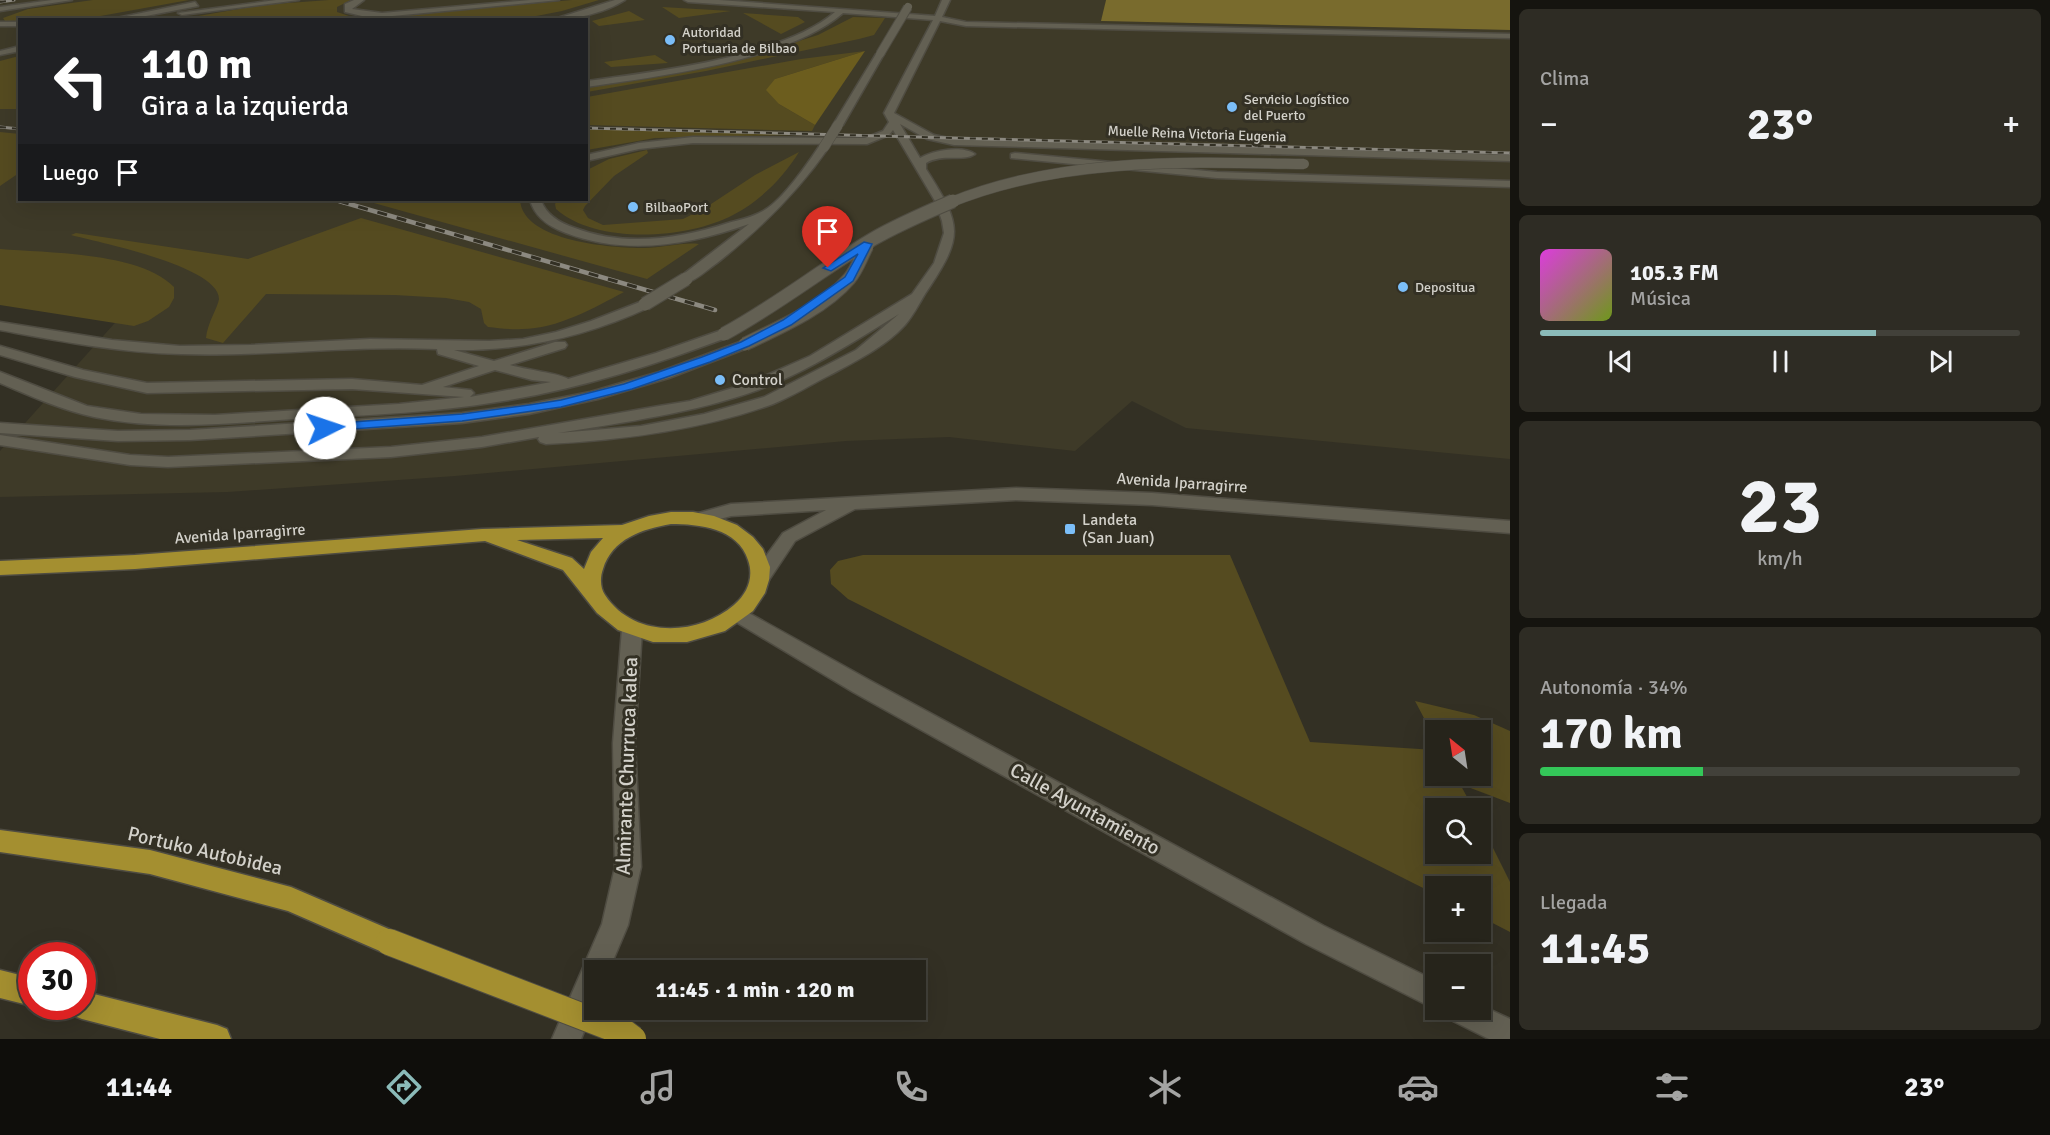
<!DOCTYPE html>
<html lang="es">
<meta charset="utf-8">
<style>
:root{--surface:#26241b;--page:#2e2c24;--text:#f1f3f6;--muted:#a4a4a3;--line:#42413a;--accent:#8bbbb9}
body{margin:0;font-family:Signika,sans-serif;background:var(--page);color:var(--text);height:100vh;display:flex;flex-direction:column;font-size:22px;white-space:nowrap}
*{box-sizing:border-box;margin:0}
p{font-size:20px;color:var(--muted)}
.icon{flex:none;width:33px;height:33px;fill:none;stroke:currentColor;stroke-width:2;stroke-linecap:round;stroke-linejoin:round}
.map{position:relative;flex:1;overflow:hidden}
.panel{display:flex;flex-direction:column;gap:9px;padding:9px;background:#15140f;width:540px}
.panel>*{flex:none}
.banner{position:absolute;left:18px;top:18px;width:570px;height:183px;border-radius:0px;box-shadow:0 6px 24px #0002,0 0 0 2px var(--line);background:#202124;color:#fff;overflow:hidden}
.needle{width:39px;rotate:330deg}
.fabs{position:absolute;left:1425px;top:720px;display:grid;gap:12px}
.fabs a{display:grid;place-items:center;width:66px;height:66px;border-radius:0px;background:var(--surface);box-shadow:0 6px 24px #0002,0 0 0 2px var(--line);font-size:30px}
.speed{position:absolute;left:18px;top:942px;display:flex;gap:12px;font-size:30px;font-weight:700;text-align:center}
.speed>*{display:grid;place-content:center;width:78px;height:78px;border-radius:50%;background:var(--surface);box-shadow:0 6px 24px #0002,0 0 0 2px var(--line);line-height:1}
.speed .limit{border:9px solid #d22;background:#fff;color:#111}
.pin{position:absolute;display:grid;place-items:center;width:51px;height:51px;color:#fff;margin:-62px -26px;border-radius:50% 50% 50% 0;rotate:-45deg;box-shadow:0 0 6px #0007}
.pin .icon{rotate:45deg}
.me{position:absolute;width:66px;margin:-33px;rotate:86deg;stroke-linejoin:round;filter:drop-shadow(0 0 4px #0008)}
.turn{display:flex;align-items:center;gap:21px;height:126px;padding:0 24px;font-size:27px}
.turn .icon{width:78px;height:78px;stroke-width:2.5}
.turn b{display:block;font-size:42px;line-height:51px}
.then{display:flex;align-items:center;height:57px;padding:0 24px;background:#0003;gap:12px;font-size:22px}
.big{font-size:45px;font-weight:800;line-height:1.1}
.panel .card{flex:1;display:flex;flex-direction:column;justify-content:center;gap:9px;min-width:0;padding:0 21px;border-radius:9px;background:var(--page)}
.panel .dial{align-items:center;gap:0}
.dial b{font-size:78px;line-height:1}
.song{display:flex;align-items:center;gap:18px}
.cover{width:72px;height:72px;border-radius:9px;background:linear-gradient(135deg,hsl(300 70% 55%),hsl(80 70% 35%))}
.played{height:6px;border-radius:3px;background:linear-gradient(90deg,var(--accent) 70%,var(--line) 70%)}
.keys{display:flex;justify-content:space-around;direction:ltr}
.heat{display:flex;justify-content:space-between;align-items:center;font-size:33px;direction:ltr}
.charge{height:9px;border-radius:4px;background:linear-gradient(90deg,#34c759 34%,var(--line) 0)}
.trip{position:absolute;left:584px;top:960px;width:342px;height:60px;border-radius:0px;background:var(--surface);box-shadow:0 6px 24px #0002,0 0 0 2px var(--line);font-weight:800;line-height:60px;text-align:center}
.tabs{display:flex;height:96px;justify-content:space-around;align-items:center;background:#0f0e0b;color:var(--muted)}
.tabs .icon{width:42px;height:42px}
.tabs .active{color:var(--accent)}
.tabs b{font-size:27px;color:var(--text)}
main{display:flex;flex:1;min-height:0}
.map>svg:first-child{display:block}
.built{fill:#3e3a28;fill-rule:evenodd}
.green{fill:#554b20}
.forest{fill:#6c5d1e}
.water{fill:#796b2d}
.lines{fill:none;stroke-linecap:round;stroke-linejoin:round}
.minor-casing{stroke:#4f4c42;stroke-width:3}
.highway-casing{stroke:#4f4c42;stroke-width:3}
.minor{fill:#636053;fill-rule:evenodd}
.highway{fill:#a48f30;fill-rule:evenodd}
.rail-far1-casing{stroke:#8c8980;stroke-width:3}
.rail-casing{stroke:#8c8980;stroke-width:4.5}
.rail-far1{stroke:#333024;stroke-width:2;stroke-dasharray:6;stroke-linecap:butt}
.rail{stroke:#333024;stroke-width:3;stroke-dasharray:10;stroke-linecap:butt}
.minor-bridge-far2-casing{stroke:#4f4c42;stroke-width:10;stroke-linecap:butt}
.minor-bridge-far1-casing{stroke:#4f4c42;stroke-width:11;stroke-linecap:butt}
.minor-bridge-casing{stroke:#4f4c42;stroke-width:15;stroke-linecap:butt}
.highway-bridge-casing{stroke:#4f4c42;stroke-width:28;stroke-linecap:butt}
.minor-bridge-far2{stroke:#636053;stroke-width:8}
.minor-bridge-far1{stroke:#636053;stroke-width:10}
.minor-bridge{stroke:#636053;stroke-width:13}
.highway-bridge{stroke:#a48f30;stroke-width:26}
.route{fill:#1a73e8;stroke:#114b97;stroke-width:1.5}
.poi-dot{fill:#7bbef8;stroke:#333024;stroke-width:2}
.labels{text-anchor:middle;dominant-baseline:central;stroke-width:6;stroke-linejoin:round;paint-order:stroke}
.far-poi-label{font-size:14px;fill:#d3d1ca;stroke:#333024;text-anchor:start}
.far-street-label{font-size:14px;fill:#d3d1ca;stroke:#333024}
.poi-label{font-size:16px;fill:#d3d1ca;stroke:#333024;text-anchor:start}
.street-label{font-size:16px;fill:#d3d1ca;stroke:#333024}
.near-street-label{font-size:20px;fill:#d3d1ca;stroke:#333024}
</style>
<main>
<div class="map">
<svg width="1510" height="1039" viewBox="0 0 1510 1039">
<rect width="100%" height="100%" fill="#333024"/>
<path class="built" d="M0,0H1106L1102,21L1510,30V459L1186,428L1132,401L1075,451L949,437L846,441L455,476L228,492L0,497V451L131,305L0,279ZM20,20H586V200H20Z"/>
<path class="green" d="M93,0H189L84,19L5,21L3,18L28,9Z
M329,0H351L337,7V12L349,16L369,18L572,0H599L562,11L516,20L181,19L261,5Z
M662,7L731,11L679,18Z
M629,11L645,20L599,26L592,21Z
M743,13L798,17L805,22L781,34Z
M853,17L885,18L874,35L859,39L706,71L587,92V87L685,71L764,52L818,35Z
M865,51L775,79L779,104L815,125L812,131L587,125V97L801,59Z
M655,55L668,63L611,67L604,62Z
M19,56V109H0V61Z
M587,129L790,134V135L655,138L587,150Z
M0,132L20,134L19,173L0,186Z
M647,150L648,153L614,176L585,206L583,210L588,218L603,225L683,219L705,208L755,175L799,152C783,178 760,201 733,215C688,239 596,245 556,209L555,204L558,200H586L587,170L609,159Z
M363,200H520C523,242 613,248 644,248C662,248 682,242 699,244L647,279Z
M361,218L624,292C594,308 557,329 522,329C511,330 499,328 488,327L484,323L481,309L469,302L446,298L395,295L266,294L223,343L206,338C207,324 218,307 219,299C219,266 97,242 71,235L76,233L248,259Z
M0,249C48,253 140,252 174,287V298L169,307L148,321L134,326L0,305Z
M863,555H1230L1310,742L1435,750L1436,776H1480V730H1436L1435,739L1415,701L1474,715L1510,731V803L1460,784L1473,808H1436V854H1480L1481,824L1510,882V932L1481,917L1480,886H1436L1435,894L848,599L831,584L830,570L838,561Z"/>
<path class="forest" d="M865,51L815,125L779,104L766,90L775,79Z"/>
<path class="water" d="M1106,0H1510V30L1101,21Z"/>
<g class="lines">
<g class="minor-casing">
<path id="minor" d="M52,0H72L0,11V7Z
M276,0H299L182,15L178,13Z
M354,0H364L352,9L382,13L530,0H559L382,17L362,16L345,12V4Z
M615,0H625C605,13 573,20 551,20Z
M684,0H719L935,16L942,0H950L942,17L966,22L1510,34V38L966,26L940,21L894,113L934,135L954,139L1510,155V161L954,145L927,139L900,124L920,158C934,150 962,145 975,154C964,162 942,153 926,163V169C963,227 964,236 925,294C919,304 913,316 905,325C885,347 856,361 830,375C812,384 793,396 773,404C701,430 623,440 546,444L540,442L538,439L539,437L482,447L391,457L168,467L130,465L0,445V435L130,455L168,457L391,447L482,437L659,406L690,401L749,383L810,356L912,294L934,263L944,233L942,221L935,201L893,130L889,135L867,144L693,143L639,149L586,161V155L639,143L693,137L865,138L883,131L889,122L884,113L933,20L843,13C788,61 659,76 586,87V81C654,72 783,57 835,12L688,2ZM899,314L856,350L764,397L704,414L641,426L558,433C626,422 694,413 758,390C809,371 853,342 899,314Z
M195,2L198,6L125,20H107Z
M0,22H20V26H0Z
M20,46V51L0,55V51Z
M880,52L884,54L843,125L835,127L833,125L876,54Z
M820,145L829,147C798,192 760,229 717,263C708,269 697,280 686,283L681,282L680,279L681,276L749,224C690,245 626,256 566,233C550,227 535,218 530,200H541C546,215 560,223 575,228C624,247 679,239 728,223C739,220 753,217 763,211C782,201 808,163 820,145Z
M1015,153L1217,172L1510,181V187L1217,178L1011,158V154Z
M645,300L650,301L652,304L650,307C588,336 523,351 454,350L494,361L555,342H565L567,345L565,348L510,365C522,369 563,374 568,379L656,353L719,331H729L731,334L729,337C654,365 577,390 497,402C436,412 374,415 311,418C239,422 166,432 94,417C61,410 31,396 0,383V372L87,406L141,414L215,415L399,404L464,397L352,389L147,393L75,377L0,355V346L83,370L147,383L352,379L422,385L479,366L438,354L437,349C352,345 267,357 181,354C120,353 60,341 0,330V322L112,340L180,346L251,345L370,339L489,341L523,339L556,332L591,321ZM495,370L532,380L551,382L470,397L474,393L471,390L443,387Z
M745,340L752,344L750,347L669,378L598,399L529,414L462,423L190,440L118,441L0,433V423L118,431L190,430L462,413L529,404L590,392L659,372Z
M1016,488L1152,493L1510,521V533L1152,505L1016,500L855,509L795,541L769,580L762,582L755,580L752,575L783,533L826,510L731,516L701,524L695,522L692,518L695,514L731,504Z
M738,607L869,680L1324,926L1436,981L1437,1010L1306,944L853,692L731,619L728,614L731,609Z
M632,621L639,624L642,629L635,743L641,867L628,925L609,970H594V1007L581,1039H552L602,924L615,867L613,743L622,629L625,624Z
M1480,1005L1510,1019V1039H1489L1451,1020L1447,1010H1480Z"/>
</g>
<g class="highway-casing">
<path id="highway" d="M671,512H693L714,516L737,525L753,537L763,549L770,567L769,580L765,593L753,611L725,631L687,642H653L618,630L597,613L563,570L485,541L135,569L0,575V561L135,555L482,529L622,525L649,516ZM671,524C699,524 738,528 748,560C754,577 748,593 734,605C698,636 634,639 605,595C600,588 600,577 603,569C612,539 642,529 671,524ZM603,538L591,552L584,569L572,558L517,540Z
M0,830L150,850L291,887L398,933L402,942L398,951L389,955L288,911L150,874L0,852Z
M0,970L32,978V1006L0,998Z
M82,991L217,1025L227,1029L231,1039H160L82,1019L72,1015L69,1006H82Z"/>
</g>
<use href="#minor" class="minor"/>
<use href="#highway" class="highway"/>
<g class="rail-far1-casing">
<path id="rail-far1" d="M0,2L14,0
M0,127L20,129
M586,128L1510,153
M335,200L344,203"/>
</g>
<g class="rail-casing">
<path id="rail" d="M339,201L715,310"/>
</g>
<use href="#rail-far1" class="rail-far1"/>
<use href="#rail" class="rail"/>
<g class="minor-bridge-far2-casing">
<path id="minor-bridge-far2" d="M880,54L908,7"/>
</g>
<g class="minor-bridge-far1-casing">
<path id="minor-bridge-far1" d="M824,147L838,125
M949,203C1060,157 1187,162 1304,164"/>
</g>
<g class="minor-bridge-casing">
<path id="minor-bridge" d="M645,304L686,279
M724,334C776,306 822,269 873,239C899,224 925,213 953,201
M745,344C780,327 823,309 849,279C857,270 861,257 867,246"/>
</g>
<g class="highway-bridge-casing">
<path id="highway-bridge" d="M389,942L625,1033L633,1039"/>
</g>
<use href="#minor-bridge-far2" class="minor-bridge-far2"/>
<use href="#minor-bridge-far1" class="minor-bridge-far1"/>
<use href="#minor-bridge" class="minor-bridge"/>
<use href="#highway-bridge" class="highway-bridge"/>
</g>
<path class="route" d="M864,242L872,244L853,281L791,325L749,346L710,362L632,389L561,407L462,421L325,431L319,428L325,424L462,414L529,405L561,400L624,384L702,357L741,342L783,320L845,277L858,254L831,271L823,268Z"/>
<g class="poi-dot">
<circle cx="670" cy="40" r="6"/>
<circle cx="1232" cy="107" r="6"/>
<circle cx="633" cy="207" r="6"/>
<circle cx="1403" cy="287" r="6"/>
<circle cx="720" cy="380" r="6"/>
<rect x="1064" y="523" width="12" height="12" rx="3"/>
</g>
<g class="labels">
<g class="far-poi-label">
<text x="682" y="32">Autoridad<tspan x="682" dy="16">Portuaria de Bilbao</tspan></text>
<text x="1244" y="99">Servicio Logístico<tspan x="1244" dy="16">del Puerto</tspan></text>
<text x="645" y="207">BilbaoPort</text>
<text x="1415" y="287">Depositua</text>
</g>
<g class="far-street-label">
<text transform="translate(1197 134) rotate(2)">Muelle Reina Victoria Eugenia</text>
</g>
<g class="poi-label">
<text x="732" y="380">Control</text>
<text x="1082" y="520">Landeta<tspan x="1082" dy="18">(San Juan)</tspan></text>
</g>
<g class="street-label">
<text transform="translate(1182 483) rotate(4)">Avenida Iparragirre</text>
<text transform="translate(240 534) rotate(-4)">Avenida Iparragirre</text>
</g>
<g class="near-street-label">
<text transform="translate(627 766) rotate(-88)">Almirante Churruca kalea</text>
<text transform="translate(1085 809) rotate(29)">Calle Ayuntamiento</text>
<text transform="translate(205 851) rotate(13)">Portuko Autobidea</text>
</g>
</g>
</svg>
<div class="fabs">
<a><svg class="needle" viewBox="-14 -14 28 28"><path d="M0-13l5 13h-10z" fill="#e53935"/><path d="M0 13l5-13h-10z" fill="#a4a4a3"/></svg></a>
<a><svg class="icon" aria-label="search" viewBox="0 0 24 24"><circle cx="10" cy="10" r="6"/><path d="M15 15l6 6"/></svg></a>
<a>+</a>
<a>−</a>
</div>
<div class="speed"><div class="limit">30</div></div>
<div class="pin" style="left:828px;top:268px;background:#d93025"><svg class="icon" aria-label="arrive" viewBox="0 0 24 24"><path d="M6 21V4h12l-3 4 3 4H6"/></svg></div>
<svg class="me" style="left:325px;top:428px" viewBox="-20 -20 40 40"><circle r="19" fill="#fff"/><path d="M0-13L10 11 0 6-10 11z" fill="#1a73e8"/></svg>
<div class="trip">11:45 · 1 min · 120 m</div>
<div class="banner">
<div class="turn"><svg class="icon" aria-label="left" viewBox="0 0 24 24"><path d="M17 20v-9H6M10 6l-5 5 5 5"/></svg><div><b>110 m</b>Gira a la izquierda</div></div>
<div class="then">Luego<svg class="icon" aria-label="arrive" viewBox="0 0 24 24"><path d="M6 21V4h12l-3 4 3 4H6"/></svg></div>
</div>
</div>
<section class="panel">
<div class="card"><p>Clima</p>
<div class="heat"><a>−</a><b class="big">23°</b><a>+</a></div>
</div>
<div class="card">
<div class="song"><i class="cover"></i><div><b>105.3 FM</b><p>Música</p></div></div>
<div class="played"></div>
<div class="keys"><svg class="icon" aria-label="previous" viewBox="0 0 24 24"><path d="M18 5L8 12l10 7zM5 5v14"/></svg><svg class="icon" aria-label="pause" viewBox="0 0 24 24"><path d="M8 5v14M16 5v14"/></svg><svg class="icon" aria-label="next" viewBox="0 0 24 24"><path d="M6 5l10 7-10 7zM19 5v14"/></svg></div>
</div>
<div class="card dial"><b>23</b><p>km/h</p></div>
<div class="card"><p>Autonomía · 34%</p><b class="big">170 km</b><div class="charge"></div></div>
<div class="card"><p>Llegada</p><b class="big">11:45</b></div>
</section>
</main>
<nav class="tabs">
<b>11:44</b>
<svg class="icon active" aria-label="directions" viewBox="0 0 24 24"><path d="M12 3l9 9-9 9-9-9zM9 14v-3h6M13 9l2 2-2 2"/></svg>
<svg class="icon" aria-label="music" viewBox="0 0 24 24"><path d="M9 18V5l10-2v13"/><circle cx="6" cy="18" r="3"/><circle cx="16" cy="16" r="3"/></svg>
<svg class="icon" aria-label="phone" viewBox="0 0 24 24"><path d="M5 4h4l2 5-3 2q2 4 5 5l2-3 5 2v4C11 20 4 13 5 4z"/></svg>
<svg class="icon" aria-label="climate" viewBox="0 0 24 24"><path d="M12 3v18M4 7l16 10M4 17L20 7"/></svg>
<svg class="icon" aria-label="car" viewBox="0 0 24 24"><path d="M5 17H2v-5l4-1 3-4h7l3 4 3 1v5h-3M9 17h6M6 11h13"/><circle cx="7" cy="17" r="2"/><circle cx="17" cy="17" r="2"/></svg>
<svg class="icon" aria-label="filters" viewBox="0 0 24 24"><path d="M4 7h16M4 17h16"/><circle cx="9" cy="7" r="2"/><circle cx="15" cy="17" r="2"/></svg>
<b>23°</b>
</nav>
